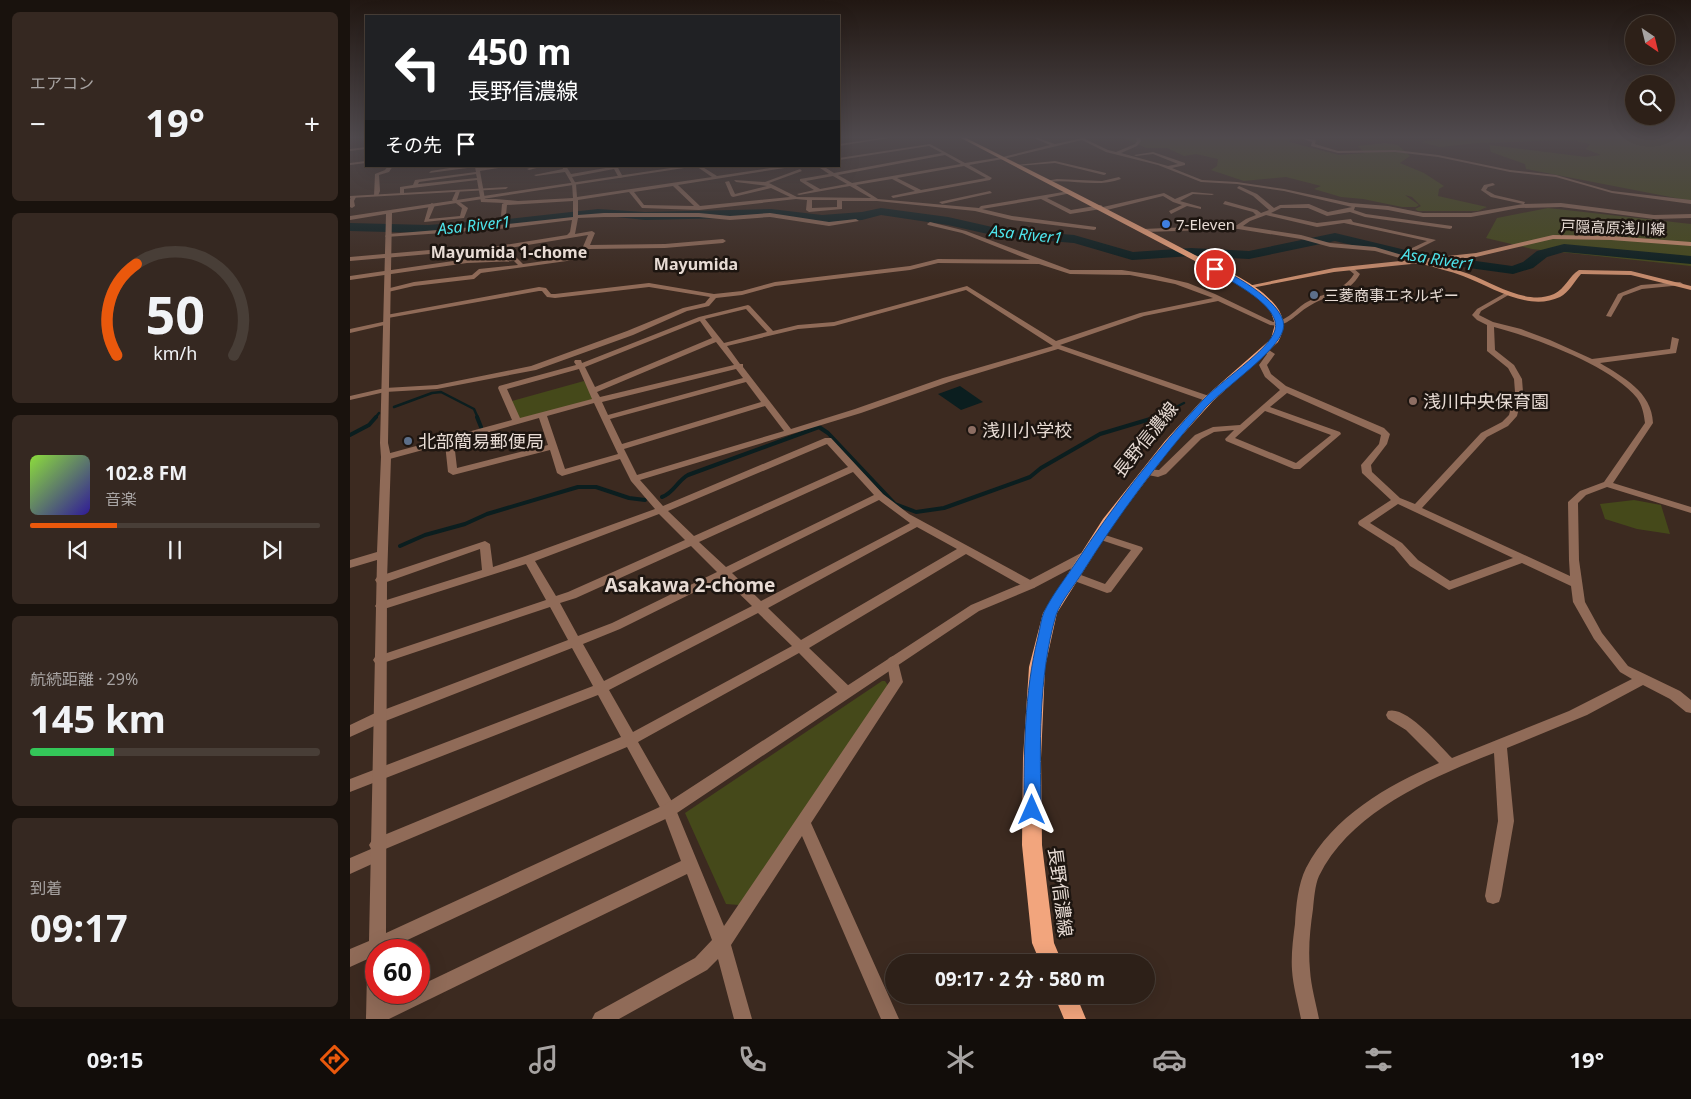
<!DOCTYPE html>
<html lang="ja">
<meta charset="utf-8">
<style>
:root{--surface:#2d2018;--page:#352821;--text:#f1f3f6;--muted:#a7a3a2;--line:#483e37;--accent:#ea580c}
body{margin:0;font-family:"Noto Sans","Noto Sans JP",sans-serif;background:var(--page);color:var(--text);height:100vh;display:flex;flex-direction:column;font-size:19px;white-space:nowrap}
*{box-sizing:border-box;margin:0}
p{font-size:16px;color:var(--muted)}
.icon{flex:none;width:28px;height:28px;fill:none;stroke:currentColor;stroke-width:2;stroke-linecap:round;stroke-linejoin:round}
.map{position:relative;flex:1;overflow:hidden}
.details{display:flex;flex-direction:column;gap:12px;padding:12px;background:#19120d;width:350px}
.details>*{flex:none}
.hud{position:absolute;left:15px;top:15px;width:475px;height:152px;border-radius:0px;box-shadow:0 5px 20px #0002,0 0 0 1px var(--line);background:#202124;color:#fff;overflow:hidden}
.needle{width:32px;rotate:145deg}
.controls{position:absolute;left:1275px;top:15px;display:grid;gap:10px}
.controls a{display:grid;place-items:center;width:50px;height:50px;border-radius:50%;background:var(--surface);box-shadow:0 5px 20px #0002,0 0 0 1px var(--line);font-size:25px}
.speed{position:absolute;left:15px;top:939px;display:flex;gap:10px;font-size:25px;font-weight:700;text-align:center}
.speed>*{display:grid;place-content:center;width:65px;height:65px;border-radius:50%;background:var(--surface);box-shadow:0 5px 20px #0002,0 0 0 1px var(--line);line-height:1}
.speed .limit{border:8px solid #d22;background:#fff;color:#111}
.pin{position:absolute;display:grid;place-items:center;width:42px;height:42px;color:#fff;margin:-21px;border:2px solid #fff;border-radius:50%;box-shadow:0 1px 5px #0007}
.me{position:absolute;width:55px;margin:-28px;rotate:0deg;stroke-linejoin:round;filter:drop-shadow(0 0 4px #0008)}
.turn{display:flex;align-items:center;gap:18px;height:105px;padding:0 20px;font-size:22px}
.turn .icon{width:65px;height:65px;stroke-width:2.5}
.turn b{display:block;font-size:35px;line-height:42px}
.then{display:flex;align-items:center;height:48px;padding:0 20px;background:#0003;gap:10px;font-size:19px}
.big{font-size:38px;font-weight:700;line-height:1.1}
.details .tile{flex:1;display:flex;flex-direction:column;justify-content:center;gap:8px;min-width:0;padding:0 18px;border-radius:8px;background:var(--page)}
.details .dial{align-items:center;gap:0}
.dial svg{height:130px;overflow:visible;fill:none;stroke:var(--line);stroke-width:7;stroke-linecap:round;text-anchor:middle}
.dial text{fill:var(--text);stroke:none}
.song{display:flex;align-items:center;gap:15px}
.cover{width:60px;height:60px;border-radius:8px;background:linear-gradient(135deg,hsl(90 70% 55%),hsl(250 70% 35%))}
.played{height:5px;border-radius:2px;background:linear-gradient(90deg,var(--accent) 30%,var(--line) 30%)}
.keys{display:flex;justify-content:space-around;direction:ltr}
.heat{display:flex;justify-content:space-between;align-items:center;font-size:28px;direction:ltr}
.charge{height:8px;border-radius:4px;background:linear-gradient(90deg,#34c759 29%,var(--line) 0)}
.trip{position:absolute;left:535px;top:954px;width:270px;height:50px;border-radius:25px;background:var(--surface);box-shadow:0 5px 20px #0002,0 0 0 1px var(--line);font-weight:700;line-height:50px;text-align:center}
.menu{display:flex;height:80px;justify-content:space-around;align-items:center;background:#120d0a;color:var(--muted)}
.menu .icon{width:35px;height:35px}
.menu .selected{color:var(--accent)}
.menu b{font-size:22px;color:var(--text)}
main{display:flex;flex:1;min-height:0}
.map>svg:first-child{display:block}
.green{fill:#45491a}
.water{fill:#0b1e1f}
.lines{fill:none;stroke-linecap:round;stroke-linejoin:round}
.stream-far1{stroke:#0b1e1f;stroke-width:2.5}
.stream{stroke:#0b1e1f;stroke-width:4}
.river{fill:#0b1e1f;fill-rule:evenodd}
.minor{fill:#906b58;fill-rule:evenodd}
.tertiary{fill:#906b58;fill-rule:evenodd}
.secondary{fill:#c78c6d;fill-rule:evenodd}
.primary{fill:#f2a57d;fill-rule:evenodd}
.route{fill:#1a73e8;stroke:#114b97}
.shop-dot{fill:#3f7fe0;stroke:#1d1510;stroke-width:2}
.service-dot{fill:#5c6f8a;stroke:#1d1510;stroke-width:2}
.education-dot{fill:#8d6e63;stroke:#1d1510;stroke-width:2}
.labels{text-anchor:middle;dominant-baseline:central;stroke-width:5;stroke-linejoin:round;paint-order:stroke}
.far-poi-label{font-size:15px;fill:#e7dbd4;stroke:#1d1510;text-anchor:start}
.far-street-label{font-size:15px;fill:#e7dbd4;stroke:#1d1510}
.far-water-label{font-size:16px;font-style:italic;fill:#4de3ea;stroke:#1d1510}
.far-neighbourhood-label{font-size:16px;font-weight:bold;fill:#e7dbd4;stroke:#1d1510}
.far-quarter-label{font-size:16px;font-weight:bold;fill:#e7dbd4;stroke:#1d1510}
.poi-label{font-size:18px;fill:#e7dbd4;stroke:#1d1510;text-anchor:start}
.street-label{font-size:18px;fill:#e7dbd4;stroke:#1d1510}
.neighbourhood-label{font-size:19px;font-weight:bold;fill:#e7dbd4;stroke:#1d1510}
</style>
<main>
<section class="details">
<div class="tile"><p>エアコン</p>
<div class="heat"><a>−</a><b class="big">19°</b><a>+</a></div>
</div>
<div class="tile dial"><svg viewBox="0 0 100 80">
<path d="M14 69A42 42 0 1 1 86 69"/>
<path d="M14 69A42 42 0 0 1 26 13" stroke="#ea580c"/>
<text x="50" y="56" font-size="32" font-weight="700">50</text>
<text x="50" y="72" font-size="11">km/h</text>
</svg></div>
<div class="tile">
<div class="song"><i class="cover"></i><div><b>102.8 FM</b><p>音楽</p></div></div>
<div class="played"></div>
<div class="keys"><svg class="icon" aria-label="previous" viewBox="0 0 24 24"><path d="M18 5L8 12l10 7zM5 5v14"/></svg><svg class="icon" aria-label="pause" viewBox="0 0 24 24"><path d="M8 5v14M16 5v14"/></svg><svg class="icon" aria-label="next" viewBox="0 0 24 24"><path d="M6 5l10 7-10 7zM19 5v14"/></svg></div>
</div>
<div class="tile"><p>航続距離 · 29%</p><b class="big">145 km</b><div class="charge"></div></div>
<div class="tile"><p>到着</p><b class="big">09:17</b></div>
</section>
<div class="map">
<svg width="1341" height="1019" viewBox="0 0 1341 1019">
<rect width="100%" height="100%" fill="#3c2a20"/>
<path class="green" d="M774,138H979L940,139L939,142L989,155L1015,153L1008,146L1035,143L1048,145L1060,156L1050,163L1074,173L1094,186L1089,189L1088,196L1137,207L1128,211H1068L1065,209L1071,206L1062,197L1055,195L1069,205L1066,207H1052L1013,199L991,197L964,189L971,186L936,177L894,181L861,170L867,166L868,159L846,154L834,156L817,148H796Z
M1093,138H1341V201L1176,169L1175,164L1141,152L1139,145L1236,157L1251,155L1236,149L1240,144L1222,140L1128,143L1090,147L1071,142Z
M1198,208L1341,224V266L1182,249L1136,238L1147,218Z
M234,381L245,400L170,420L162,401Z
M1284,500L1311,505L1320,534L1287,529L1255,519L1250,504Z
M532,681H535L539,687L389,905L376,904L335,813Z"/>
<path class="water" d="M610,386L633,402L611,410L588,394Z"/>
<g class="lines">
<path class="stream-far1" d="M44,407L82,393L91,392L124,409L128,418
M25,418L29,413
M805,418L834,403"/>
<path class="stream" d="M127,417L131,427
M0,435L19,425L26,417
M312,497C324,493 327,481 338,475L469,427L478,433L545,504L566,512L594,508L680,477L691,468L750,434L807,417
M50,546L75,535L115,524L137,514L228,487H246L279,498L295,500"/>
<path class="river" d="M531,208L598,217L651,229L724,235L783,252L841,248L899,251L985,233L1068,253L1162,266L1173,262L1187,251L1214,244L1341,256V264L1214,252L1197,257L1183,268L1163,274L1068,261L985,241L899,259L841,256L782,260L724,243L651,237L598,225L531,215L512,220L472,223L421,217L295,220L248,215L158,227L78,233L0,231V223L78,225L158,219L248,209L295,212L421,209L472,215L512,212Z"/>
<path class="minor" d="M684,138H688L705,144L733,138L758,150L766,152L785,144L787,141L786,138H790L791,141L787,146L771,153L818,166L828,164L803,154L786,156L784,155L803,152L835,163V165L822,168L852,180L887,182L934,189L1000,203L1038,206L1073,213H1121L1173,204L1141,197L1131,190L1134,185L1143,183L1145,185L1138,187L1136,190L1145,195L1175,202L1174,204L1211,203L1304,215L1341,214V218L1304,219L1211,207L1169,208L1121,217H1073L1038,210L1005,207L1004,210L1016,214L1102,226V228L1100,229L1015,217L1000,212L977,216L958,208H931L921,213L967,223L1001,219L1003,222L1086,240L1064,251L1062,250V248L1077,241L994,223L967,227L916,215L900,221L893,226L951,235L980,243L1025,247L1069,260L1070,261L1067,263L1025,251L980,247L951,239L888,229L795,232L793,231V229L887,225L896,219L906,215L903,212L873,204L875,201L907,210L911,213L919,210L903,196L887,188L889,186L907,194L924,208L930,205L959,204L978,212L1002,207L934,191L887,184L851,182L808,165L756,152L732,140L653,159L619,165L642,178L640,180L543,198L541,196L565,191L542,179L506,185L528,199L629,208L631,206L719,191L721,193L697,198L721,210L751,205L753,207L814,193L825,199L842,192L864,194L862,195L843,194L830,201L851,207V209L837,206L821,214L819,211L832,205L823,202L813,196L753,211L751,209L720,214L691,199L632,209L662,216L746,227V229L744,230L662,220L625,211L527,201H492V209L459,212L456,210L457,200L446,199L349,210L292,208L279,192L228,200V215L254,213H349L380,216L420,213L479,222L506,219L509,221L479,226L420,217L380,220L349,217H254L228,218L225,234L242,231L245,233L240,245L315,244L373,239L376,241L373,243L315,248L238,249L233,258L231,259L131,273L124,279L64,286L38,292L36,291V289L64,282L122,275L129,269L168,265L164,261L117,263L0,280V276L117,259L166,257L173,264L229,256L238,235L142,251H114L0,261V257L114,247H142L217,235L220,232L222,220L149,229L36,237L35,236L38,234L149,225L223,217V201L157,205L156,215L151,216L152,204L154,203L131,202L127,180L54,189V195H50V187L63,185L65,180L126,172L125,167L79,173L81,171L112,166H129L130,168L160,166L130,171L135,199H146L168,201L223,198L222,184L215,172L186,176L184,175L213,169L212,166H216L221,174L267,166L273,177L269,178L264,169L222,177L226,184L227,197L362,177L346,166H351L367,176L434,166H447L328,185L350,206L440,197L421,188L383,197L381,196L375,182L379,181L385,194L417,186L386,182L384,180L415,182L450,169L452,171L419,183L447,197L521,198L500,186L449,195L447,194L464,190L450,181V179L479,174L467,166H473L484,173L592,153L579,146L489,160V158L580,144L615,163L653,157L700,145ZM595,155L611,164L502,183L488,175ZM614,166L636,178L571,190L547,178ZM126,174L127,178L68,184L69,182ZM483,176L497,184L470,189L456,181ZM323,186L344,206L294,205L284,192ZM462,200H487V207L462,208Z
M951,138L966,140L965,144L988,151L1045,150L1088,155L1160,170L1206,175L1262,191L1341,200V204L1262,193L1206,177L1160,172L1088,157L1045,152L988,153L961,146L962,142Z
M16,147V149L0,151V149Z
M16,161V163L0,165V163Z
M705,161L756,173V174L754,175L705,163L667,166L665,165Z
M38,166H43L39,172L29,175L30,191L28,196H24L25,174L35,170Z
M185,166H194L179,170L177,169Z
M769,177L771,179C746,188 723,179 698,182L696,181L707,179L752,181Z
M108,190L110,191L107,200L118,208L114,218L74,222L79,205L82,203L85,205L79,219L110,216L112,208L102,200L106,191Z
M640,191L642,193L592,204L589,202Z
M2,196L6,197L4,201L5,206L2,208L0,207V199Z
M580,222L616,231L720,270H772L804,275L838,283L865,294L923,322C938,321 945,309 957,302C973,293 993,292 1004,274L998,269V267H1002L1010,274C998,295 980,294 961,305C946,313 938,328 920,325L868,301L794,316L710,345L862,397V401H856L708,349L599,382L511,413L290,480L313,506L475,438H481L533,494L559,514L684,582L686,585L684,588H676L616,554L459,648L501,688L502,692L501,696L496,697L491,696L449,653L288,742L324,805L374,926L540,681L537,661L539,658L543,656L547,658L553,682L461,823L549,1019H531L452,836L381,945L402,1019H384L368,959L357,970L269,1019H242L245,1013L345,958L362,940L337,874L39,1019H17L16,1016L19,1010L54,992H69V986L331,861L313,813L277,747L33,850L35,854L33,859L0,874V858L21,849L19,845L22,840L271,737L248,695L0,792V779L243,686L222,648L33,722L0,737V725L23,714L218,640L200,607L33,663L29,665L25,663L23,660L25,657L196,600L176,564L31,610L27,609L25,606L27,603L132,570L130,549L31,584L27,583L25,580L27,577L135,541L140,544L143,567L175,556L305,509L281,481L270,459L212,476L207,473L200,450L103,475L98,472L95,444L36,460L31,457L33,455L162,420L148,388L149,386L226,365L224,362L225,360H231L232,363L349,317L398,305L400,306L423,331L448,325L484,322L617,286L706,341L790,313L863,298L825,284L780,275L720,274L689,264L588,263L560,270L425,286L392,295L366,298L359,306L337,311L283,335L186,370L87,389L35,392L0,400V396L35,388L87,385L181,366L277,331L333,308L355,303L360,297L299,287L205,298L197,297L192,291H189L38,318L36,317V315L189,287L196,288L201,294H205L299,283L364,294L392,291L425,282L560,266L588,259L680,260L612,233L578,225L577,224ZM616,290L703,346L593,378L505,409L441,429L393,367V364H390L377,346L448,329L484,326ZM396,309L417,332L374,343L355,319ZM350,321L362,338L245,387L235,367ZM366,342L384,365L250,397L247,392ZM229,369L242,399L170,418L157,389ZM386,369L393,378L258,415L252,402ZM396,382L411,402L272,444L260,419ZM244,403L268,454L215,469L197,416ZM415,406L434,431L287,475L274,449ZM189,418L198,445L107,468L104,442ZM477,444L498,467L344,536L318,511ZM503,472L524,495L376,567L349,542ZM529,500L560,523L411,601L382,573ZM309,514L335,540L218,592L206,596L185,561ZM567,527L607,549L451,640L418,608ZM341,546L367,572L262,623L228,636L210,603L226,598ZM373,578L402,606L254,681L233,644L270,629ZM408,613L442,646L283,732L259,690Z
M1330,282L1333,284L1332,285L1292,289L1273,296L1261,317L1256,316L1268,294L1291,285Z
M1157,292L1162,293L1131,311L1129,315L1143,322L1171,329L1200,340L1242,359L1320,349L1322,337L1329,339L1326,353L1250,363C1273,377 1302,392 1303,423L1263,483L1341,507V513L1257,487L1236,495L1228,503L1229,560L1235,602L1252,633L1278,666L1330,691L1341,700V713L1336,712L1320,699L1293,685L1237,715L1157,748L1164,821L1151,896L1149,902L1143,904L1137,902L1135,896L1148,821L1144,753C1081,778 1001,811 969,876C965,885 964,899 963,909C960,929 958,950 960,970C961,987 966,1003 969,1019H951C948,1003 943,986 942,970C941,955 943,939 945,924C946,906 948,884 956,868C983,816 1037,786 1089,763L1056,730L1038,719L1036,715L1038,711C1056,705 1090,746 1102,758L1219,711L1282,679L1270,672L1244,639L1223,602L1221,586L1172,563L1099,590L1060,566L1044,547L1009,525L1008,523L1009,521L1041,500L1012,473L1011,465L1029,444L1031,435L937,393L920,407L990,432L991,434L950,469H944L876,441L875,439L884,430L864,432L851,439L816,474L808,477L793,474L791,472L796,469L809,470L845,435L863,427L890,425L930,390L915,377L909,365L917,354L912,350L916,348L925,354L917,365L921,374L936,386L1034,428L1040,434L1037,444L1021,465L1022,472L1050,498L1065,504L1131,433L1152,422L1159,415L1165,392L1164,379L1158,368L1137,351V325L1127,320L1122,315L1127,309ZM1144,327C1183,337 1262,366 1287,398C1292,405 1294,414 1295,423L1254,482L1230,491L1218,502L1219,560L1220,576L1072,508L1137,437L1158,426L1167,416L1173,392L1172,379L1164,365L1145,350ZM915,411L981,435L946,463L885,438ZM1048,504L1163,558L1100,581L1068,560L1052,543L1020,523Z
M37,321L40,323L39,324L0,333V329Z
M749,533L792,547L793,549L761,592L757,593L719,579L717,576L719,573L723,572L755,584L781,550L745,538L744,536Z"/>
<path class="tertiary" d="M532,138H539L489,146V144Z
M334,166H347L42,213L38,443L41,457L37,580L36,933L314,805L621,605L676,582L731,553H739L740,556L739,559L684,588L629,611L324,815L36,950H26V958L22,957L0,967V949L19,941L27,560L0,568V560L27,552L31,457L30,443L36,214L0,220V216Z
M158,187L156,189L0,198V196Z
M26,963V992H34V1019H16L17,972L20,966Z"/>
<path class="secondary" d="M1203,235L1261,236L1341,242V246L1261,240L1203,239L1126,257L1077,262C1091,266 1105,269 1119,274C1143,283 1177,306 1204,294C1215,289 1219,276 1229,270L1281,271L1341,286V290L1281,275L1231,274C1224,282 1219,292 1210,297C1178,312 1142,287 1113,276C1100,271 1086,268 1072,264L1071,263L984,272L896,289L893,287L984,268L1126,253Z"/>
<path class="primary" d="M611,138H616C692,176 768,214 843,254C871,269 906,281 926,306C935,317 935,330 928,342L863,401L823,445L763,524L707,613L695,667L691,758L692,845L704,943L712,962H690L682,943L672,845L673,758L679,667L693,613L753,519L815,441L855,397L921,339L925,324L920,309L903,294L883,281Z
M704,995H726L736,1019H714Z"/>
</g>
<linearGradient id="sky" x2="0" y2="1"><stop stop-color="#211712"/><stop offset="0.49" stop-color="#504a4e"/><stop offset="1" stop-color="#504a4e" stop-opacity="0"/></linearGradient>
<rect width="1341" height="280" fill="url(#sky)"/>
<path class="route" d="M865,267C883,273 941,307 933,330C927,352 874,388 856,407C810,459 769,514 732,573C724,586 711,601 706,615C688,678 690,746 691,810L688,816L682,818L676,816L674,810C674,753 674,693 688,637C690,629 691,619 694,612C702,595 715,579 725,564C763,506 805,452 853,400C868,383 920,350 925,330C932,306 879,280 863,271Z"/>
<circle class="shop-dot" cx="816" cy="224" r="5"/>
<g class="service-dot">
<circle cx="964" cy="295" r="5"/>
<circle cx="58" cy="441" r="5"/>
</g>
<g class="education-dot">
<circle cx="1063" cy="401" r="5"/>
<circle cx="622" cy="430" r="5"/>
</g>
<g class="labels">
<g class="far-poi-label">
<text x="826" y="224">7-Eleven</text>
<text x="974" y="295">三菱商事エネルギー</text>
</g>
<g class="far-street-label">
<text transform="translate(1263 227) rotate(2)">戸隠高原浅川線</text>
</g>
<g class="far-water-label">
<text transform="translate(124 225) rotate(-6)">Asa River1</text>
<text transform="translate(676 234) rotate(6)">Asa River1</text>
<text transform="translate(1088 259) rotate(9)">Asa River1</text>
</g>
<g class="far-neighbourhood-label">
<text x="159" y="252">Mayumida 1-chome</text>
</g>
<g class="far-quarter-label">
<text x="346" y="264">Mayumida</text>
</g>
<g class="poi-label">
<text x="1073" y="401">浅川中央保育園</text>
<text x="632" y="430">浅川小学校</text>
<text x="68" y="441">北部簡易郵便局</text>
</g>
<g class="street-label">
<text transform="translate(795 439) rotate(-51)">長野信濃線</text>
<text transform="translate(711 892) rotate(83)">長野信濃線</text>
</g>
<g class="neighbourhood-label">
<text x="340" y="585">Asakawa 2-chome</text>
</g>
</g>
</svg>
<div class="controls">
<a><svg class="needle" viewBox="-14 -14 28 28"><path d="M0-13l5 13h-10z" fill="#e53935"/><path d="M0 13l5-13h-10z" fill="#a7a3a2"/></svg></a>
<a><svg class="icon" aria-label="search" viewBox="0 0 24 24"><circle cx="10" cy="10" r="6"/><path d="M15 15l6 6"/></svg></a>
</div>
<div class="speed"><div class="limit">60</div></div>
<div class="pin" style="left:865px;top:269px;background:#d93025"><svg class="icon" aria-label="arrive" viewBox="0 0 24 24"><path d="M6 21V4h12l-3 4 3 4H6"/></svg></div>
<svg class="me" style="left:682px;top:810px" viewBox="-20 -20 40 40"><path d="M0-17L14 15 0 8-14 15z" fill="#1a73e8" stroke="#fff" stroke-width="4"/></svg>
<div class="trip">09:17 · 2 分 · 580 m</div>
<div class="hud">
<div class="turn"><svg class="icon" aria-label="left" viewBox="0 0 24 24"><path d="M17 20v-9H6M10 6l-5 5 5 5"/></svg><div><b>450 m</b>長野信濃線</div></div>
<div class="then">その先<svg class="icon" aria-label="arrive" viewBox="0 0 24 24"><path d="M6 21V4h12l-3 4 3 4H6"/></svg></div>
</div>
</div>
</main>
<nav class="menu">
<b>09:15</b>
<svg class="icon selected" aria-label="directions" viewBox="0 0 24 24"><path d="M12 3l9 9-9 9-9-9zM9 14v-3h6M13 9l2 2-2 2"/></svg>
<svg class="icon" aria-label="music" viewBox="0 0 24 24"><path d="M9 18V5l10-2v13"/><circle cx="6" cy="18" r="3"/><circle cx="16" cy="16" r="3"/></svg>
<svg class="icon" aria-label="phone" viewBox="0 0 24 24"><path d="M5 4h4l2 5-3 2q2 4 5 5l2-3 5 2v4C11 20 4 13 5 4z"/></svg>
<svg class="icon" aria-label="climate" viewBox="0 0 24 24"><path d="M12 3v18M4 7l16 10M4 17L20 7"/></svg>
<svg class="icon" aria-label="car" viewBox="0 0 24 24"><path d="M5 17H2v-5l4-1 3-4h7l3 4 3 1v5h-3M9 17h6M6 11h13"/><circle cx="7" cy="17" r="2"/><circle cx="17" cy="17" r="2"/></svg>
<svg class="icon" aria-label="filters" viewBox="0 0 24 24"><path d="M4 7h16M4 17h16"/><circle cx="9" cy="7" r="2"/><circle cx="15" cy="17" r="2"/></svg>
<b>19°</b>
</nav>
